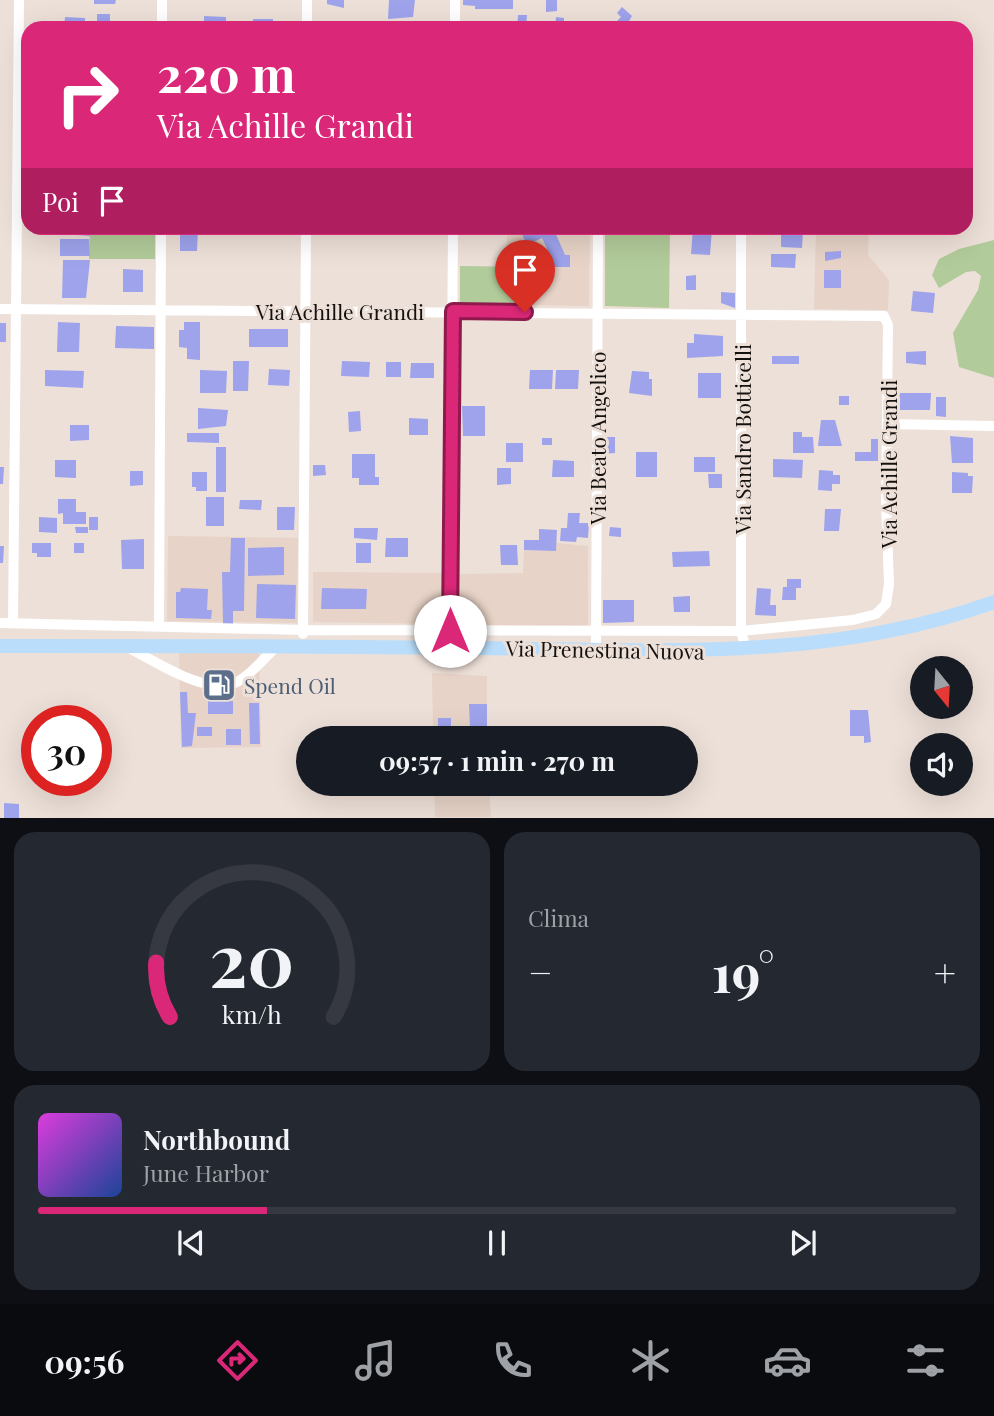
<!DOCTYPE html>
<html lang="it">
<meta charset="utf-8">
<style>
:root{--surface:#171b24;--page:#242831;--text:#f1f3f6;--muted:#9ea1a6;--line:#363941;--accent:#db2777}
body{margin:0;font-family:"Playfair Display",serif;background:var(--page);color:var(--text);height:100vh;display:flex;flex-direction:column;font-size:26px;white-space:nowrap}
*{box-sizing:border-box;margin:0}
p{font-size:23px;color:var(--muted)}
.icon{flex:none;width:38px;height:38px;fill:none;stroke:currentColor;stroke-width:2;stroke-linecap:round;stroke-linejoin:round}
.map{position:relative;height:818px;overflow:hidden}
.side{display:flex;flex-direction:column;gap:14px;padding:14px;background:#0d0f14;flex:1}
.side>*{flex:none}
.guide{position:absolute;left:21px;top:21px;width:952px;height:214px;border-radius:21px;box-shadow:0 7px 28px #0002;background:#db2777;color:#fff;overflow:hidden}
.needle{width:46px;rotate:162deg}
.fabs{position:absolute;left:910px;top:656px;display:grid;gap:14px}
.fabs a{display:grid;place-items:center;width:63px;height:63px;border-radius:50%;background:var(--surface);box-shadow:0 7px 28px #0002;font-size:35px}
.speed{position:absolute;left:21px;top:705px;display:flex;gap:14px;font-size:35px;font-weight:700;text-align:center}
.speed>*{display:grid;place-content:center;width:91px;height:91px;border-radius:50%;background:var(--surface);box-shadow:0 7px 28px #0002;line-height:1}
.speed .limit{border:10px solid #d22;background:#fff;color:#111}
.pin{position:absolute;display:grid;place-items:center;width:60px;height:60px;color:#fff;margin:-72px -30px;border-radius:50% 50% 50% 0;rotate:-45deg;box-shadow:0 0 7px #0007}
.pin .icon{rotate:45deg}
.me{position:absolute;width:77px;margin:-38px;rotate:0deg;stroke-linejoin:round;filter:drop-shadow(0 0 5px #0008)}
.turn{display:flex;align-items:center;gap:24px;height:147px;padding:0 21px;font-size:32px}
.turn .icon{width:91px;height:91px;stroke-width:2.5}
.turn b{display:block;font-size:49px;line-height:60px}
.then{display:flex;align-items:center;height:66px;padding:0 21px;background:#0003;gap:14px;font-size:26px}
.big{font-size:52px;font-weight:700;line-height:1.1}
.side .card{flex:1;display:flex;flex-direction:column;justify-content:center;gap:10px;min-width:0;padding:0 24px;border-radius:21px;background:var(--page)}
.side .dial{align-items:center;gap:0}
.dial svg{height:182px;overflow:visible;fill:none;stroke:var(--line);stroke-width:7;stroke-linecap:round;text-anchor:middle}
.dial text{fill:var(--text);stroke:none}
.song{display:flex;align-items:center;gap:21px}
.cover{width:84px;height:84px;border-radius:10px;background:linear-gradient(135deg,hsl(300 70% 55%),hsl(220 70% 35%))}
.played{height:7px;border-radius:4px;background:linear-gradient(90deg,var(--accent) 25%,var(--line) 25%)}
.keys{display:flex;justify-content:space-around;direction:ltr}
.heat{display:flex;justify-content:space-between;align-items:center;font-size:38px;direction:ltr}
.side .tiles{flex:1;display:grid;gap:14px;grid-template-columns:1fr 1fr}
.card:last-child{grid-column:span 2}
.trip{position:absolute;left:296px;top:726px;width:402px;height:70px;border-radius:35px;background:var(--surface);box-shadow:0 7px 28px #0002;font-weight:700;line-height:70px;text-align:center}
.tab-bar{display:flex;height:112px;justify-content:space-around;align-items:center;background:#090b0e;color:var(--muted)}
.tab-bar .icon{width:49px;height:49px}
.tab-bar .selected{color:var(--accent)}
.tab-bar b{font-size:32px;color:var(--text)}
.map>svg:first-child{display:block}
.built{fill:#e7d3c7}
.green{fill:#b2cb9a}
.building{fill:#9ea3ec}
.lines{fill:none;stroke-linecap:round;stroke-linejoin:round}
.minor{stroke:#fff;stroke-width:10}
.major{stroke:#b9ddfa;stroke-width:14}
.route-casing{stroke:#8e194d;stroke-width:18}
.route{stroke:#db2777;stroke-width:12}
.labels{text-anchor:middle;dominant-baseline:central;stroke-width:6;stroke-linejoin:round;paint-order:stroke}
.street-label{font-size:21px;fill:#15110f;stroke:#ede0d8}
.service-label{font-size:21px;fill:#4e5e75;stroke:#ede0d8;text-anchor:start}
</style>
<div class="map">
<svg width="994" height="818" viewBox="0 0 994 818">
<rect width="100%" height="100%" fill="#ede0d8"/>
<path class="built" d="M507,228H590L589,306L524,305L525,267H507Z
M816,229L869,230L868,255L889,280L888,310L814,309Z
M168,536L298,538L297,623L167,621Z
M556,543L588,546V627L458,625L457,574L523,573L524,550L556,551Z
M313,572L444,573V624L313,622Z
M179,651H259L261,747L181,748Z
M432,673L487,676V738H433Z
M434,784H489L491,817H435Z"/>
<path class="green" d="M90,228H155V259H89Z
M605,228H670L669,308L605,306Z
M994,240V378L959,367L953,333L978,290L981,276L975,271L966,272L939,288L932,275L939,259L959,249Z
M460,266L525,267L524,305H460Z"/>
<path class="building" d="M94,0H116L115,4H94Z
M327,0H344V8L327,4Z
M389,0H415L413,17L388,19Z
M463,0H513V9H475V6L463,5Z
M546,0H557V11L546,12Z
M622,7L632,16L625,28L615,23L621,17L617,13Z
M97,14H110V24H105V28H97Z
M518,15H527L526,28H517Z
M204,16L226,17V28H204Z
M65,17L85,18V28H64Z
M556,17L564,18V28H555Z
M253,19H273V28H253Z
M34,22H45L50,28H34Z
M466,22H474V28H462Z
M77,228H90V236L77,235Z
M180,228H198L197,251H180Z
M519,228H564L555,232L565,255H570V267H534V255H550L542,238L527,245Z
M693,228L712,229L710,255L691,254Z
M781,230L803,231L802,248L781,247Z
M60,239H89L90,256H60Z
M841,251V258L825,261V252Z
M771,254H796L795,268L771,267Z
M63,260H90L86,298H62Z
M123,269L143,270V292H123Z
M824,270H841V288H824Z
M696,275V290H686V276Z
M913,291L935,293L933,313L911,311Z
M721,292L735,293V308L721,303Z
M58,322L80,323L79,352H57Z
M184,322H200V360L187,359V348L179,347V330H184Z
M0,323H6V342H0Z
M116,326L154,327V349L115,348Z
M249,329H288V347H249Z
M694,334L723,336V356L687,358V343H694Z
M926,351V365L906,363V352Z
M772,356H799V364H772Z
M233,361H249L248,391H233Z
M342,361L370,362L369,377L341,376Z
M386,362H401V377H386Z
M411,363H434V378H410Z
M269,369L290,370L289,386L268,385Z
M45,370L84,371L83,388L45,386Z
M200,370L227,371L226,393H200Z
M530,370H553L552,389H529Z
M556,370H579L578,389H555Z
M632,371L649,372V379H652V396L629,393Z
M698,373H721V398H698Z
M898,393H931L930,410H897Z
M839,396H849V405H839Z
M936,397H946V417L936,416Z
M462,406H485V436H463Z
M198,408L228,410L226,426L198,429Z
M360,411L361,431L349,432L348,412Z
M409,418L428,419V435H409Z
M821,420H835L842,446H818Z
M70,425H89V440L70,441Z
M793,432H802V437H813L814,453H793Z
M187,433H219V443L187,442Z
M950,436L973,438V463H952Z
M602,437H615V453L601,454Z
M542,438H552V445H542Z
M871,439H878V461H855V452H871Z
M506,443H523V462H506Z
M216,447H226V492H216Z
M636,452H657V477H636Z
M352,454H375V477H379V485H359V478H352Z
M694,457H715V472H694Z
M773,459L803,460L802,478L773,477Z
M55,460H76V478L55,477Z
M553,460L574,461V477H552Z
M313,465H325L326,475L313,476Z
M0,467H4L3,484H0Z
M497,468H511V484L497,485Z
M819,470L833,471V475H840V484H832V491L818,490Z
M130,471H143V485L130,486Z
M192,472H207V491H196V487H192Z
M952,472L968,473V476H973L972,493H952Z
M708,474H722V488H709Z
M206,497H224V526H206Z
M58,499H76V512H86V524H63V513L58,514Z
M240,500H262L261,510L239,509Z
M277,507H295L294,530H277Z
M825,509H841L839,531H824Z
M568,513H580L579,523H589L588,538L577,537L576,542L560,541L561,528H567Z
M39,517L57,518V533L39,532Z
M89,517H98V530H89Z
M75,527H88V533H76Z
M610,527L621,528V537L609,536Z
M354,528H378L377,540L354,538Z
M539,529L557,530L556,551L524,550V540H539Z
M231,538H245L244,611H233V624H223L222,572H230Z
M386,538H408V557H385Z
M144,539V569H122L121,540Z
M32,543H51V557H37V553H32Z
M74,543H84V553H74Z
M356,543H371V563H356Z
M500,545H517L518,565H501Z
M0,546H4L3,563H0Z
M284,547V575L248,576V548Z
M709,551L710,566L673,567L672,552Z
M787,579H801V588H796V600H782L783,587H787Z
M257,584L296,585L295,619L256,618Z
M181,588L208,589L207,610H212L211,619L176,618V592H180Z
M322,588L367,589L366,609H321Z
M757,588L771,589L770,605H776V616L755,615Z
M690,596V612H674L673,597Z
M603,600H634V622L603,623Z
M214,675H225V695H213Z
M180,692H187L188,713H196L192,746L182,747Z
M208,700L233,701V714H208Z
M249,703H259L260,744H250Z
M469,704H487V728H470Z
M850,710H868L871,742L864,743V736H850Z
M438,718H451V738H438Z
M197,727H212V736H197Z
M226,729H241V745H226Z
M4,803L19,804V818H4Z"/>
<g class="lines">
<path class="minor" d="M162,28V0
M307,28V0
M455,28V0
M741,228V631L746,649
M0,309L884,316L888,325L886,503L889,584L886,604L876,614L853,620L741,631L303,630L0,623
M887,424L994,426
M13,623L19,0
M159,626L161,228
M450,631L453,228
M303,634L306,228
M127,647C153,660 199,691 229,685C246,681 263,659 276,647
M596,649L598,228"/>
<path class="major" d="M0,646C160,646 321,646 481,648C654,650 828,662 994,602"/>
</g>
<g class="lines">
<g class="route-casing">
<path id="route" d="M450,631L453,311L525,312"/>
</g>
<use href="#route" class="route"/>
</g>
<defs>
<g id="fuel-square" transform="scale(1.75)"><rect x="-9" y="-9" width="18" height="18" rx="4" fill="#5c6f8a" stroke="#ede0d8"/><path d="M-5.5-6h7V0h2V4h1.3V-2.5L3-4.5l.8-.8L6-3V5H2.5V1h-1V6h-7ZM-4.2-4.7v3.2H.2V-4.7Z" fill="#fff"/></g>
</defs>
<g fill-rule="evenodd">
<use href="#fuel-square" x="219" y="685"/>
</g>
<g class="labels">
<g class="street-label">
<text x="340" y="311">Via Achille Grandi</text>
<text transform="translate(597 438) rotate(-90)">Via Beato Angelico</text>
<text transform="translate(742 439) rotate(-90)">Via Sandro Botticelli</text>
<text transform="translate(888 464) rotate(-90)">Via Achille Grandi</text>
<text transform="translate(605 649) rotate(1)">Via Prenestina Nuova</text>
</g>
<g class="service-label">
<text x="244" y="685">Spend Oil</text>
</g>
</g>
</svg>
<div class="fabs">
<a><svg class="needle" viewBox="-14 -14 28 28"><path d="M0-13l5 13h-10z" fill="#e53935"/><path d="M0 13l5-13h-10z" fill="#9ea1a6"/></svg></a>
<a><svg class="icon" aria-label="sound" viewBox="0 0 24 24"><path d="M4 9h4l5-4v14l-5-4H4zM17 9q2 3 0 6"/></svg></a>
</div>
<div class="speed"><div class="limit">30</div></div>
<div class="pin" style="left:525px;top:312px;background:#d93025"><svg class="icon" aria-label="arrive" viewBox="0 0 24 24"><path d="M6 21V4h12l-3 4 3 4H6"/></svg></div>
<svg class="me" style="left:450px;top:631px" viewBox="-20 -20 40 40"><circle r="19" fill="#fff"/><path d="M0-13L10 11 0 6-10 11z" fill="#db2777"/></svg>
<div class="trip">09:57 · 1 min · 270 m</div>
<div class="guide">
<div class="turn"><svg class="icon" aria-label="right" viewBox="0 0 24 24"><path d="M7 20v-9h11M14 6l5 5-5 5"/></svg><div><b>220 m</b>Via Achille Grandi</div></div>
<div class="then">Poi<svg class="icon" aria-label="arrive" viewBox="0 0 24 24"><path d="M6 21V4h12l-3 4 3 4H6"/></svg></div>
</div>
</div>
<section class="side">
<div class="tiles">
<div class="card dial"><svg viewBox="0 0 100 80">
<path d="M14 69A42 42 0 1 1 86 69"/>
<path d="M14 69A42 42 0 0 1 8 45" stroke="#db2777"/>
<text x="50" y="56" font-size="32" font-weight="700">20</text>
<text x="50" y="72" font-size="11">km/h</text>
</svg></div>
<div class="card"><p>Clima</p>
<div class="heat"><a>−</a><b class="big">19°</b><a>+</a></div>
</div>
<div class="card">
<div class="song"><i class="cover"></i><div><b>Northbound</b><p>June Harbor</p></div></div>
<div class="played"></div>
<div class="keys"><svg class="icon" aria-label="previous" viewBox="0 0 24 24"><path d="M18 5L8 12l10 7zM5 5v14"/></svg><svg class="icon" aria-label="pause" viewBox="0 0 24 24"><path d="M8 5v14M16 5v14"/></svg><svg class="icon" aria-label="next" viewBox="0 0 24 24"><path d="M6 5l10 7-10 7zM19 5v14"/></svg></div>
</div>
</div>
</section>
<nav class="tab-bar">
<b>09:56</b>
<svg class="icon selected" aria-label="directions" viewBox="0 0 24 24"><path d="M12 3l9 9-9 9-9-9zM9 14v-3h6M13 9l2 2-2 2"/></svg>
<svg class="icon" aria-label="music" viewBox="0 0 24 24"><path d="M9 18V5l10-2v13"/><circle cx="6" cy="18" r="3"/><circle cx="16" cy="16" r="3"/></svg>
<svg class="icon" aria-label="phone" viewBox="0 0 24 24"><path d="M5 4h4l2 5-3 2q2 4 5 5l2-3 5 2v4C11 20 4 13 5 4z"/></svg>
<svg class="icon" aria-label="climate" viewBox="0 0 24 24"><path d="M12 3v18M4 7l16 10M4 17L20 7"/></svg>
<svg class="icon" aria-label="car" viewBox="0 0 24 24"><path d="M5 17H2v-5l4-1 3-4h7l3 4 3 1v5h-3M9 17h6M6 11h13"/><circle cx="7" cy="17" r="2"/><circle cx="17" cy="17" r="2"/></svg>
<svg class="icon" aria-label="filters" viewBox="0 0 24 24"><path d="M4 7h16M4 17h16"/><circle cx="9" cy="7" r="2"/><circle cx="15" cy="17" r="2"/></svg>
</nav>
